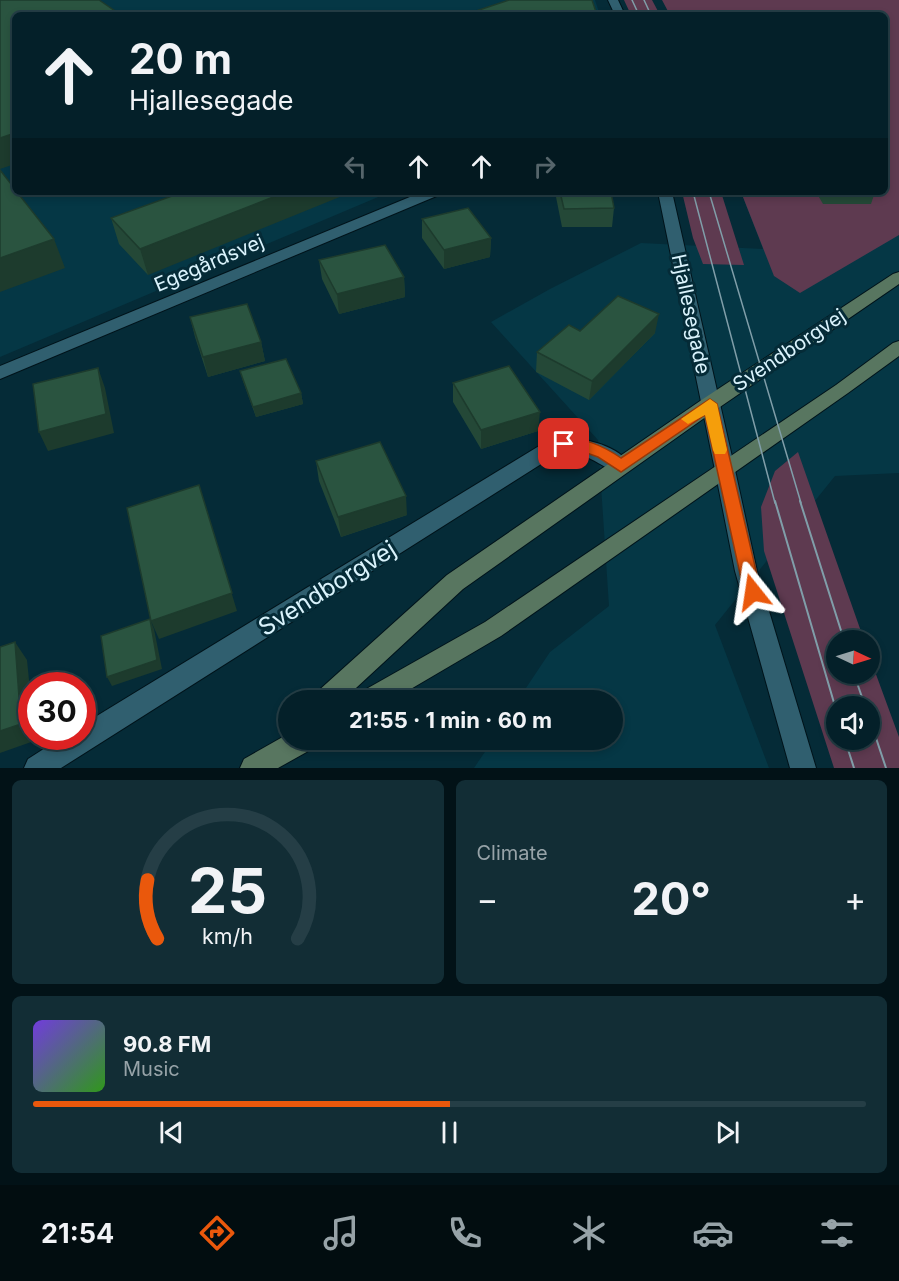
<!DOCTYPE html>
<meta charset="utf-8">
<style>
:root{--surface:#042029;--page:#122d35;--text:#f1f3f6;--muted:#97a3a8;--line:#253e46;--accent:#ea580c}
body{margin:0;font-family:Inter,sans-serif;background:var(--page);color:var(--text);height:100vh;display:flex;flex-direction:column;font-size:22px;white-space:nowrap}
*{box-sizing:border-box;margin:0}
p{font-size:20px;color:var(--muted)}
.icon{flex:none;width:33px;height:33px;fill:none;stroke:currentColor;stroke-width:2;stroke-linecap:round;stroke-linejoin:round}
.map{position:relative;height:768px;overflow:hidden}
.sheet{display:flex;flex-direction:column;gap:12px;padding:12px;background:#021217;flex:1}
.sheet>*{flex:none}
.banner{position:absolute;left:12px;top:12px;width:876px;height:183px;border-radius:9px;box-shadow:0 3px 9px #0003,0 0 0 2px var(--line);background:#042029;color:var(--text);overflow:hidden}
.needle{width:39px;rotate:94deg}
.controls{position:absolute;left:826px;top:630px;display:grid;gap:12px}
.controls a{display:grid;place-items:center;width:54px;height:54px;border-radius:50%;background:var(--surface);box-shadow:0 3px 9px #0003,0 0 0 2px var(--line);font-size:30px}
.speed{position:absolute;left:18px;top:672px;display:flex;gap:12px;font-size:30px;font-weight:700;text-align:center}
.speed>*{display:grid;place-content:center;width:78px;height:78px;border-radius:50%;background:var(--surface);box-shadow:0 3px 9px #0003,0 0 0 2px var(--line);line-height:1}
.speed .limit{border:9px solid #d22;background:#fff;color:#111}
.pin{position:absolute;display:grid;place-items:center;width:51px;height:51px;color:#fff;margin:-26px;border-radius:12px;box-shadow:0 3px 9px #0006}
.me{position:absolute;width:66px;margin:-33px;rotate:345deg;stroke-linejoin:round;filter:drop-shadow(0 0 4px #0008)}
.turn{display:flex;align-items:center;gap:21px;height:126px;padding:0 18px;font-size:27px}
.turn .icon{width:78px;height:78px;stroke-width:2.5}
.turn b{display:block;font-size:42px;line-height:51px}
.lanes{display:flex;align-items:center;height:57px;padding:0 18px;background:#0003;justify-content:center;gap:30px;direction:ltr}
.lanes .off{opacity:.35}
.big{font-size:45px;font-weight:700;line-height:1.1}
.sheet .widget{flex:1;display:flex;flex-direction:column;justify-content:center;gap:9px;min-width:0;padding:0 21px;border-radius:9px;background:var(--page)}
.sheet .dial{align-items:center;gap:0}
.dial svg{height:156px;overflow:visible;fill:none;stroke:var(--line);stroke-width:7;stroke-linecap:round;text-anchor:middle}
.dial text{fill:var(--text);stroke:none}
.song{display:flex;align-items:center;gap:18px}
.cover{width:72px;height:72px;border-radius:9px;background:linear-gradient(135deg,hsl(260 70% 55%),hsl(110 70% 35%))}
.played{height:6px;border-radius:3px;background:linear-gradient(90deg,var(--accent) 50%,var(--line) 50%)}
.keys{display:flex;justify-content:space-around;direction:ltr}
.heat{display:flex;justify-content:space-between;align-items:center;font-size:33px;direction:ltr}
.sheet .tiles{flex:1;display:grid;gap:12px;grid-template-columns:1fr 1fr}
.widget:last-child{grid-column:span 2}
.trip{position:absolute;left:278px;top:690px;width:345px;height:60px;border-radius:30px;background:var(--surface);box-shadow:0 3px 9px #0003,0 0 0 2px var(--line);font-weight:700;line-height:60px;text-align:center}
.menu{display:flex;height:96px;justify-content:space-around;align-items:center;background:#020d10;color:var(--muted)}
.menu .icon{width:42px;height:42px}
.menu .selected{color:var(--accent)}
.menu b{font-size:27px;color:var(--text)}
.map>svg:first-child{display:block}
.built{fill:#053745}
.green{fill:#5e3a50;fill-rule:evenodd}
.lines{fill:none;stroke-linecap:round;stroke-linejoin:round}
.minor-casing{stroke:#00131a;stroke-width:2}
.tertiary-casing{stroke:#00131a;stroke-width:2}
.secondary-casing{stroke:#00131a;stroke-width:2}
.minor{fill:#305f6f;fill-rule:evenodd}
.tertiary{fill:#305f6f;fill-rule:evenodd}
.secondary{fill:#587660;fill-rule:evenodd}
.tram-far1{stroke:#809ea9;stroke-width:1.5}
.tram{stroke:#809ea9;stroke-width:2}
.wall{fill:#244837}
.shaded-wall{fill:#1d3b2d}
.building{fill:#2a5440;stroke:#1d3b2d;stroke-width:1.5}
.route{fill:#ea580c;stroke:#983908;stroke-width:1.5}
.slow{fill:#f59e0b}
.labels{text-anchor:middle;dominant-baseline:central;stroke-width:6;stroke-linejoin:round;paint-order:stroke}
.street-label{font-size:20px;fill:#daf3fc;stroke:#052b37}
.near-street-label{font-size:24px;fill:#daf3fc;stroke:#052b37}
</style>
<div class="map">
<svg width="899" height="768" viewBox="0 0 899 768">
<rect width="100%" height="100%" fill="#052b37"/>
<path class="built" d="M94,0H595L600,15H36Z
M15,20V192H390L0,357V24Z
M899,102V473L835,476L715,625L769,768H474L493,740H612V700H518L550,652L609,606L598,440L491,322L550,289L641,243L763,249L741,192H885Z"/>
<path class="green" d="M624,0H652L660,15H631Z
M662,0H899V235L800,293L774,276L741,192H885V15H670Z
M682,192H721L744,265L703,264L693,238Z
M798,452L864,640H837V674H870V658L899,737V768H834L764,551L761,507L775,471ZM837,706H870V740H837Z"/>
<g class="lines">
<g class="minor-casing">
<path id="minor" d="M422,192H441L439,195L0,379V366Z
M561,438C582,437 619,445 631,466L628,471L621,474C597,466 585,448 557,454L61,768H24L28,759L64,736H82V725L544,443Z
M725,462L732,465L735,470L757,571L816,768H790L735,571L715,470L718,465Z"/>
</g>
<g class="tertiary-casing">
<path id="tertiary" d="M608,0H618L625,15H615Z
M658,192H672L735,470L732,475L725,478L718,475L715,470Z"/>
</g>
<g class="secondary-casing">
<path id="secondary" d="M899,272V284L717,409L463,589L343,700H314L317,692L447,575L703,399L893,274Z
M899,341V356L848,393L501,636L392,700H358L361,692L485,622L836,385L893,343Z
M288,734V740H316L312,749L278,768H240L244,759Z"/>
</g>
<use href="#minor" class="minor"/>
<use href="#tertiary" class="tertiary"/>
<use href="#secondary" class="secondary"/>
<path class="tram-far1" d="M632,0L639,15
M644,0L651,15
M693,192L775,503
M709,192L801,503"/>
<path class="tram" d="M775,501L837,713
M800,501L844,640
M854,674L865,706
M870,720L886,768
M845,740L854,768"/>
</g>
<path class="wall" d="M183,192L148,275L119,244L111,218Z
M555,192H611L614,208L612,227H562Z
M816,192H875L871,204H823Z
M422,219L491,238L490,257L444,269L422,238Z
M319,260L404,277L405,297L339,314L322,279Z
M190,317L261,342L265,361L208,377L195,337Z
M580,331L655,333L589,400L536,372L537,352Z
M240,371L301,393L303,404L256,417L243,381Z
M453,383L538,431L481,449L453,402Z
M316,461L407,515L341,537L319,481Z"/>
<path class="shaded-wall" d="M15,133V164L0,169V138Z
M286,192H352L148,275L140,249Z
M491,238L490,257L444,269V250Z
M54,239L65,268L0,292V258Z
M404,277L405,297L339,314L337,294Z
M659,314L655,333L589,400L592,381Z
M261,342L265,361L208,377L203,357Z
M98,368L105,388L114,433L48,451L39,432Z
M301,393L303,404L256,417L253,407Z
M540,412L538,431L481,449V430Z
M199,485L237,611L159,639L151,621Z
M406,496L407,515L341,537L338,517Z
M150,619L154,629L162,669L112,686L107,677Z
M15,642L27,660L32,710V736H34V741L0,753V731Z"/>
<path class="building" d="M0,0H99L118,13L111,15H15V133L0,138Z
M509,0H592L597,15H464Z
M0,170L15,189V192H17L54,239L0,258Z
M183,192H286L140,249L111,218Z
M560,192H611L614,208L564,209Z
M468,208L491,238L444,250L422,219Z
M385,245L404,277L337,294L319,260Z
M618,296L659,314L592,381L537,352L569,325L580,331Z
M247,304L261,342L203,357L190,317Z
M286,359L301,393L253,407L240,371Z
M509,366L540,412L481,430L453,383Z
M98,368L106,414L39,432L33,384Z
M380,442L406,496L338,517L316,461Z
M199,485L232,593L151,621L127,508Z
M150,619L157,660L107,677L101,636Z
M15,642L21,724L0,731V647Z"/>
<path class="route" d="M710,399L717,404L761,592L759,598L753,600L747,598L744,592L705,415L621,472L598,457L581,451L559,447L557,444L559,440C579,434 605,447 621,458Z"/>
<path class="slow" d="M710,399L717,404L727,450L725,454H715L713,450L705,415L688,424L681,419Z"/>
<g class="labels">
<g class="street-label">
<text transform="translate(209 263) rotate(-23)">Egegårdsvej</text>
<text transform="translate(691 314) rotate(78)">Hjallesegade</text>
<text transform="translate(789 350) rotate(-34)">Svendborgvej</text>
</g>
<g class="near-street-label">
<text transform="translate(327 588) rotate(-32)">Svendborgvej</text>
</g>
</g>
</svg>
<div class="controls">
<a><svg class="needle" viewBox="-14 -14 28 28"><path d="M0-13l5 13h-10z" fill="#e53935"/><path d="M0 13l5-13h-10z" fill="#97a3a8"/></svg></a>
<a><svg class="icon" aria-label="sound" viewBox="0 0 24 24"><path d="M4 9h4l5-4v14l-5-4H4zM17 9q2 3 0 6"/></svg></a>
</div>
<div class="speed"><div class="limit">30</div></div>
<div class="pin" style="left:564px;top:444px;background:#d93025"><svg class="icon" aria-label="arrive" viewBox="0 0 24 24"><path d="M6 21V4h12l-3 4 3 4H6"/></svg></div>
<svg class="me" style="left:753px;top:592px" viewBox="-20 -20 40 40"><path d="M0-17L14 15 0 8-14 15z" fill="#ea580c" stroke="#fff" stroke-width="4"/></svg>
<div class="trip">21:55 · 1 min · 60 m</div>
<div class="banner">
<div class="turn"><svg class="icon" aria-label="ahead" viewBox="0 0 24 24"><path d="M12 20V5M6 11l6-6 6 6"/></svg><div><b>20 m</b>Hjallesegade</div></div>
<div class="lanes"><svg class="icon off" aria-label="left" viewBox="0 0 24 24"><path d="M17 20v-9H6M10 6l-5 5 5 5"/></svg><svg class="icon" aria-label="ahead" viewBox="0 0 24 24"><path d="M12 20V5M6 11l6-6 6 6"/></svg><svg class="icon" aria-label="ahead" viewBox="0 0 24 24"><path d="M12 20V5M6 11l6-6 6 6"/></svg><svg class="icon off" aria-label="right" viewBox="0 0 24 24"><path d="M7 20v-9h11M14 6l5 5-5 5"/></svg></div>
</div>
</div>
<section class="sheet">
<div class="tiles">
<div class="widget dial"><svg viewBox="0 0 100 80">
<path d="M14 69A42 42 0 1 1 86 69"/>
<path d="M14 69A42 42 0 0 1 9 39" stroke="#ea580c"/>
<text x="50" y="56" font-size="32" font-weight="700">25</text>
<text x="50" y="72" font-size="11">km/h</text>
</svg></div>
<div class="widget"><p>Climate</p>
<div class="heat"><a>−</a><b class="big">20°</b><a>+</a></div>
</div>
<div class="widget">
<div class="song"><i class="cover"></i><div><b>90.8 FM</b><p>Music</p></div></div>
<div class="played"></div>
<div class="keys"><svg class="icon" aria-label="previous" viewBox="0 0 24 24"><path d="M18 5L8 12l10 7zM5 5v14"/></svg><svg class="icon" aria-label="pause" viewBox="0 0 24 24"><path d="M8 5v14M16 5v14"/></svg><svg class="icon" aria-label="next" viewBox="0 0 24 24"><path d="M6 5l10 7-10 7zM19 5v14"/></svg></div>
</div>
</div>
</section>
<nav class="menu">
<b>21:54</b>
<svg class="icon selected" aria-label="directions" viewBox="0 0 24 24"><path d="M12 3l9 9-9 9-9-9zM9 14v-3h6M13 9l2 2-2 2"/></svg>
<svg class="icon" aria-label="music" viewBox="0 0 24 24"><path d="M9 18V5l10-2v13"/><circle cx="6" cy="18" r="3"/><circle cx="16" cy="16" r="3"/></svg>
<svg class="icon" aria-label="phone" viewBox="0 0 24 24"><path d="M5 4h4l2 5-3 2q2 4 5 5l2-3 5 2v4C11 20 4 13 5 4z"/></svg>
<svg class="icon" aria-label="climate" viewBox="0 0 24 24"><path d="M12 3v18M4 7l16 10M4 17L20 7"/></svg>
<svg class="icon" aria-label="car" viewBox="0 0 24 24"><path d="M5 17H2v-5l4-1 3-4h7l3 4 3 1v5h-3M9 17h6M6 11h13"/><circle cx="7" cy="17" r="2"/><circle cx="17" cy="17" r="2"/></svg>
<svg class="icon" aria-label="filters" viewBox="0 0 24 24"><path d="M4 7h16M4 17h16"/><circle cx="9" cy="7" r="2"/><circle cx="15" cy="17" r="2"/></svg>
</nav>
